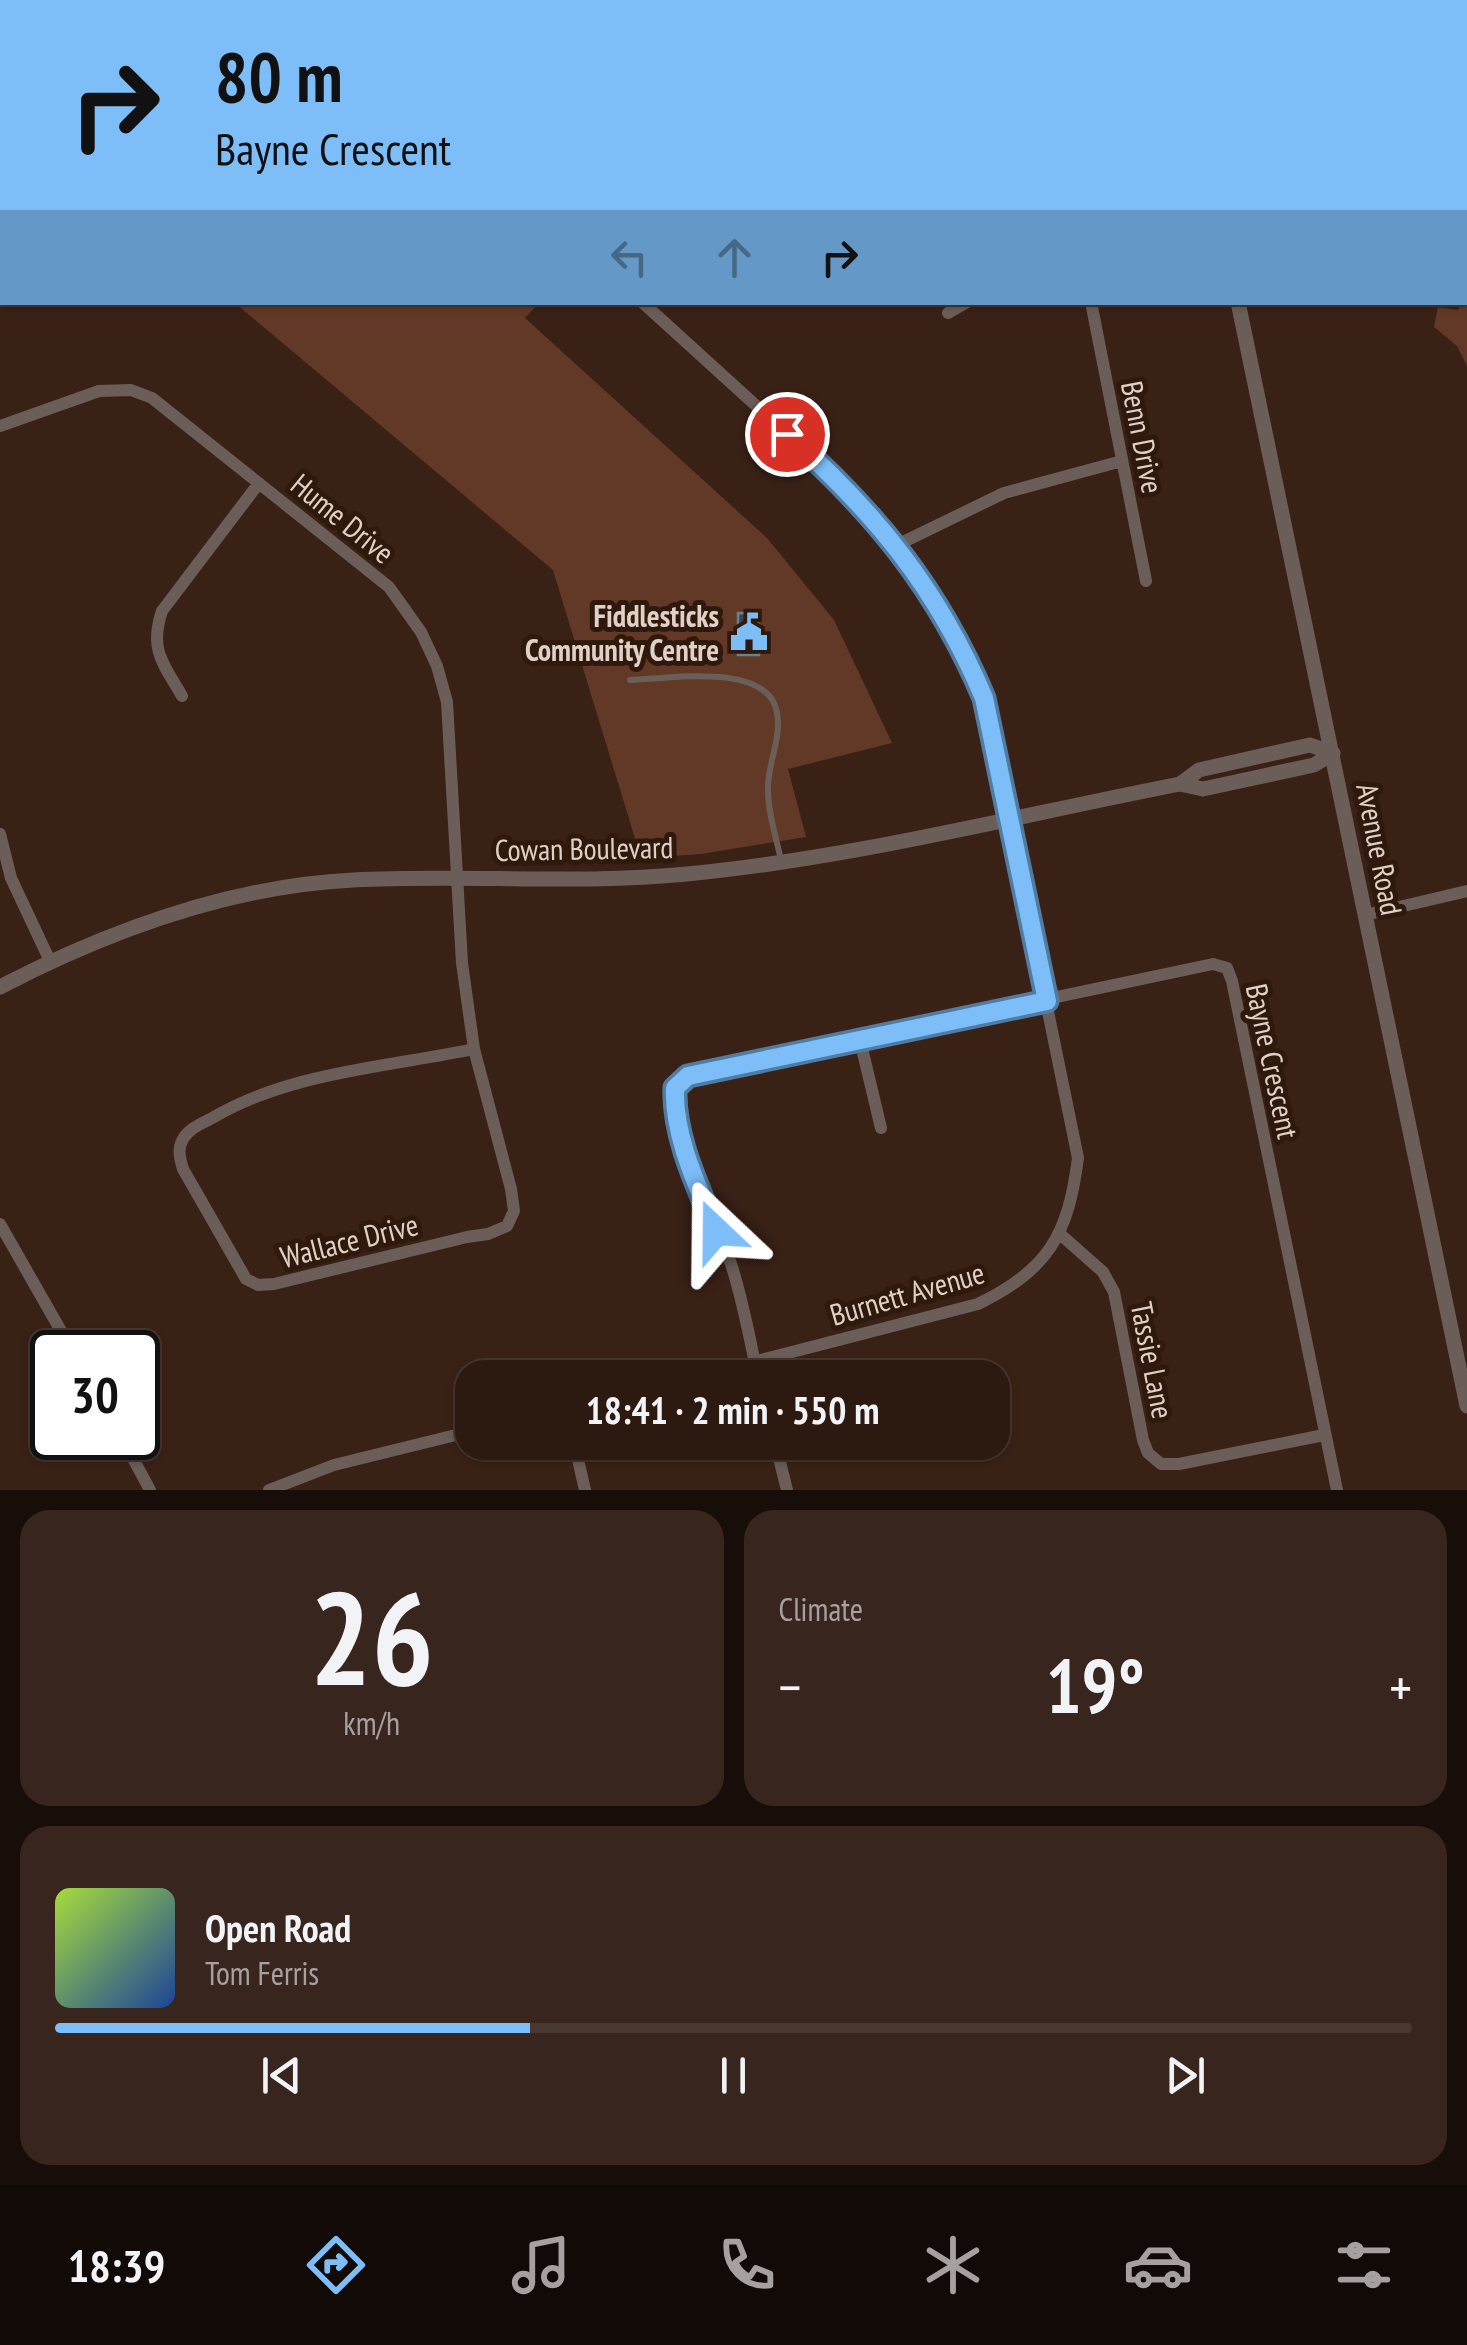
<!DOCTYPE html>
<meta charset="utf-8">
<style>
:root{--surface:#2c1910;--page:#38261e;--text:#f1f3f6;--muted:#a6a09f;--line:#483830;--accent:#7dbef9}
body{margin:0;font-family:"PT Sans Narrow",sans-serif;background:var(--page);color:var(--text);height:100vh;display:flex;flex-direction:column;font-size:38px;white-space:nowrap}
*{box-sizing:border-box;margin:0}
p{font-size:32px;color:var(--muted)}
.icon{flex:none;width:55px;height:55px;fill:none;stroke:currentColor;stroke-width:2;stroke-linecap:round;stroke-linejoin:round}
.map{position:relative;height:1490px;overflow:hidden}
.details{display:flex;flex-direction:column;gap:20px;padding:20px;background:#180e09;flex:1}
.details>*{flex:none}
.guide{position:absolute;left:0px;top:0px;width:1468px;height:305px;box-shadow:0 2px 8px #0004,0 0 0 2px var(--line);background:#7dbef9;color:#111;overflow:hidden}
.speed{position:absolute;left:30px;top:1330px;display:flex;gap:20px;font-size:50px;font-weight:700;text-align:center}
.speed>*{display:grid;place-content:center;width:130px;height:130px;border-radius:50%;background:var(--surface);box-shadow:0 2px 8px #0004,0 0 0 2px var(--line);line-height:1}
.speed .limit{border:5px solid #111;border-radius:15px;background:#fff;color:#111}
.pin{position:absolute;display:grid;place-items:center;width:85px;height:85px;color:#fff;margin:-42px;border:5px solid #fff;border-radius:50%;box-shadow:0 2px 10px #0007}
.me{position:absolute;width:110px;margin:-55px;rotate:337deg;stroke-linejoin:round;filter:drop-shadow(0 0 8px #0008)}
.turn{display:flex;align-items:center;gap:35px;height:210px;padding:0 50px;font-size:45px}
.turn .icon{width:130px;height:130px;stroke-width:2.5}
.turn b{display:block;font-size:70px;line-height:85px}
.lanes{display:flex;align-items:center;height:95px;padding:0 50px;background:#0003;justify-content:center;gap:50px;direction:ltr}
.lanes .off{opacity:.35}
.big{font-size:75px;font-weight:700;line-height:1.1}
.details .widget{flex:1;display:flex;flex-direction:column;justify-content:center;gap:15px;min-width:0;padding:0 35px;border-radius:30px;background:var(--page)}
.details .dial{align-items:center;gap:0}
.dial b{font-size:130px;line-height:1}
.song{display:flex;align-items:center;gap:30px}
.cover{width:120px;height:120px;border-radius:15px;background:linear-gradient(135deg,hsl(80 70% 55%),hsl(220 70% 35%))}
.played{height:10px;border-radius:5px;background:linear-gradient(90deg,var(--accent) 35%,var(--line) 35%)}
.keys{display:flex;justify-content:space-around;direction:ltr}
.heat{display:flex;justify-content:space-between;align-items:center;font-size:55px;direction:ltr}
.details .tiles{flex:1;display:grid;gap:20px;grid-template-columns:1fr 1fr}
.widget:last-child{grid-column:span 2}
.trip{position:absolute;left:455px;top:1360px;width:555px;height:100px;border-radius:30px;background:var(--surface);box-shadow:0 2px 8px #0004,0 0 0 2px var(--line);font-weight:700;line-height:100px;text-align:center}
.dock{display:flex;height:160px;justify-content:space-around;align-items:center;background:#120a06;color:var(--muted)}
.dock .icon{width:70px;height:70px}
.dock .active{color:var(--accent)}
.dock b{font-size:45px;color:var(--text)}
.map>svg:first-child{display:block}
.green{fill:#623926}
.building{fill:#314659;stroke:#698095;stroke-width:2.5}
.lines{fill:none;stroke-linecap:round;stroke-linejoin:round}
.service{stroke:#6b5e59;stroke-width:6}
.minor{stroke:#6b5e59;stroke-width:12}
.tertiary{stroke:#6b5e59;stroke-width:15}
.route-casing{stroke:#517ca2;stroke-width:25}
.route{stroke:#7dbef9;stroke-width:18}
.labels{text-anchor:middle;dominant-baseline:central;stroke-width:10;stroke-linejoin:round;paint-order:stroke}
.street-label{font-size:30px;fill:#e1d0c8;stroke:#2f180c}
.poi-label{font-size:30px;font-weight:bold;fill:#e1d0c8;stroke:#2f180c;text-anchor:end}
</style>
<div class="map">
<svg width="1467" height="1490" viewBox="0 0 1467 1490">
<rect width="100%" height="100%" fill="#3a2116"/>
<path class="green" d="M1204,0H1467V366L1457,346L1434,327L1438,307L1458,310L1460,303L1465,302V2Z
M235,303H539L525,318L767,538L834,620L892,743L788,769L806,837L701,854L641,858L553,570Z"/>
<path class="building" d="M738,613L758,614L759,655H738Z"/>
<g class="lines">
<path class="service" d="M1346,0V2
M116,2L123,0
M0,48L2,47
M630,680C668,679 769,661 777,713C782,738 767,765 768,790C768,813 776,837 781,860"/>
<path class="minor" d="M154,0L157,2
M394,0L396,2
M0,220L2,219
M642,302L816,460L897,545L945,616L984,699L1078,1158C1068,1235 1049,1269 978,1304L691,1378
M1091,302L1146,581
M948,313L967,302
M0,426L99,391L131,390L152,398L389,587L421,632L437,666L447,702L462,963L474,1049L511,1189L514,1211L507,1226L488,1234L467,1237L274,1284L258,1285L246,1279L183,1169C180,1159 177,1149 183,1139C189,1128 203,1123 214,1117C291,1072 388,1067 474,1049
M897,545L1004,493L1122,461
M182,696C163,663 149,650 162,611L259,483
M0,834L11,878L50,961
M1365,915L1467,891
M860,1040L881,1128
M0,1224L73,1352
M1060,1234L1103,1272L1114,1292L1143,1440L1148,1453L1161,1464H1179L1324,1435
M758,1378C750,1340 743,1300 731,1264C711,1206 673,1151 675,1088L689,1076L708,1071L1213,964L1227,968L1232,981L1337,1490
M122,1438L150,1490
M574,1442L585,1490
M775,1442L787,1490
M269,1490L334,1465L472,1431"/>
<path class="tertiary" d="M1177,0V2
M1238,302L1467,1406
M1180,784L1203,789L1314,765L1333,753
M0,987C108,931 231,886 353,880C465,874 576,885 687,874C853,858 1016,816 1180,784L1199,770L1310,745L1333,753"/>
</g>
<g class="lines">
<g class="route-casing">
<path id="route" d="M716,1231C698,1187 673,1136 675,1088L688,1076L1047,1001L984,698C938,589 875,512 787,434"/>
</g>
<use href="#route" class="route"/>
</g>
<defs>
<g id="civic-bare" transform="scale(3)"><path d="M-.6-6.5H3V-4.5H.6V-3L4-1V1h2V6H-6V1h2V-1L-.6-3ZM-1.2 2.5V6h2.4V2.5Z" fill="#7dbef9" stroke="#2f180c" stroke-width="2.5" paint-order="stroke"/></g>
</defs>
<g fill-rule="evenodd">
<use href="#civic-bare" x="749" y="632"/>
</g>
<g class="labels">
<g class="street-label">
<text transform="translate(1143 437) rotate(79)">Benn Drive</text>
<text transform="translate(343 518) rotate(39)">Hume Drive</text>
<text transform="translate(584 848) rotate(-1)">Cowan Boulevard</text>
<text transform="translate(1380 849) rotate(79)">Avenue Road</text>
<text transform="translate(1273 1061) rotate(78)">Bayne Crescent</text>
<text transform="translate(349 1240) rotate(-14)">Wallace Drive</text>
<text transform="translate(907 1293) rotate(-16)">Burnett Avenue</text>
<text transform="translate(1153 1360) rotate(79)">Tassie Lane</text>
</g>
<g class="poi-label">
<text x="719" y="615">Fiddlesticks<tspan x="719" dy="34">Community Centre</tspan></text>
</g>
</g>
</svg>
<div class="speed"><div class="limit">30</div></div>
<div class="pin" style="left:787px;top:434px;background:#d93025"><svg class="icon" aria-label="arrive" viewBox="0 0 24 24"><path d="M6 21V4h12l-3 4 3 4H6"/></svg></div>
<svg class="me" style="left:716px;top:1231px" viewBox="-20 -20 40 40"><path d="M0-17L14 15 0 8-14 15z" fill="#7dbef9" stroke="#fff" stroke-width="4"/></svg>
<div class="trip">18:41 · 2 min · 550 m</div>
<div class="guide">
<div class="turn"><svg class="icon" aria-label="right" viewBox="0 0 24 24"><path d="M7 20v-9h11M14 6l5 5-5 5"/></svg><div><b>80 m</b>Bayne Crescent</div></div>
<div class="lanes"><svg class="icon off" aria-label="left" viewBox="0 0 24 24"><path d="M17 20v-9H6M10 6l-5 5 5 5"/></svg><svg class="icon off" aria-label="ahead" viewBox="0 0 24 24"><path d="M12 20V5M6 11l6-6 6 6"/></svg><svg class="icon" aria-label="right" viewBox="0 0 24 24"><path d="M7 20v-9h11M14 6l5 5-5 5"/></svg></div>
</div>
</div>
<section class="details">
<div class="tiles">
<div class="widget dial"><b>26</b><p>km/h</p></div>
<div class="widget"><p>Climate</p>
<div class="heat"><a>−</a><b class="big">19°</b><a>+</a></div>
</div>
<div class="widget">
<div class="song"><i class="cover"></i><div><b>Open Road</b><p>Tom Ferris</p></div></div>
<div class="played"></div>
<div class="keys"><svg class="icon" aria-label="previous" viewBox="0 0 24 24"><path d="M18 5L8 12l10 7zM5 5v14"/></svg><svg class="icon" aria-label="pause" viewBox="0 0 24 24"><path d="M8 5v14M16 5v14"/></svg><svg class="icon" aria-label="next" viewBox="0 0 24 24"><path d="M6 5l10 7-10 7zM19 5v14"/></svg></div>
</div>
</div>
</section>
<nav class="dock">
<b>18:39</b>
<svg class="icon active" aria-label="directions" viewBox="0 0 24 24"><path d="M12 3l9 9-9 9-9-9zM9 14v-3h6M13 9l2 2-2 2"/></svg>
<svg class="icon" aria-label="music" viewBox="0 0 24 24"><path d="M9 18V5l10-2v13"/><circle cx="6" cy="18" r="3"/><circle cx="16" cy="16" r="3"/></svg>
<svg class="icon" aria-label="phone" viewBox="0 0 24 24"><path d="M5 4h4l2 5-3 2q2 4 5 5l2-3 5 2v4C11 20 4 13 5 4z"/></svg>
<svg class="icon" aria-label="climate" viewBox="0 0 24 24"><path d="M12 3v18M4 7l16 10M4 17L20 7"/></svg>
<svg class="icon" aria-label="car" viewBox="0 0 24 24"><path d="M5 17H2v-5l4-1 3-4h7l3 4 3 1v5h-3M9 17h6M6 11h13"/><circle cx="7" cy="17" r="2"/><circle cx="17" cy="17" r="2"/></svg>
<svg class="icon" aria-label="filters" viewBox="0 0 24 24"><path d="M4 7h16M4 17h16"/><circle cx="9" cy="7" r="2"/><circle cx="15" cy="17" r="2"/></svg>
</nav>
